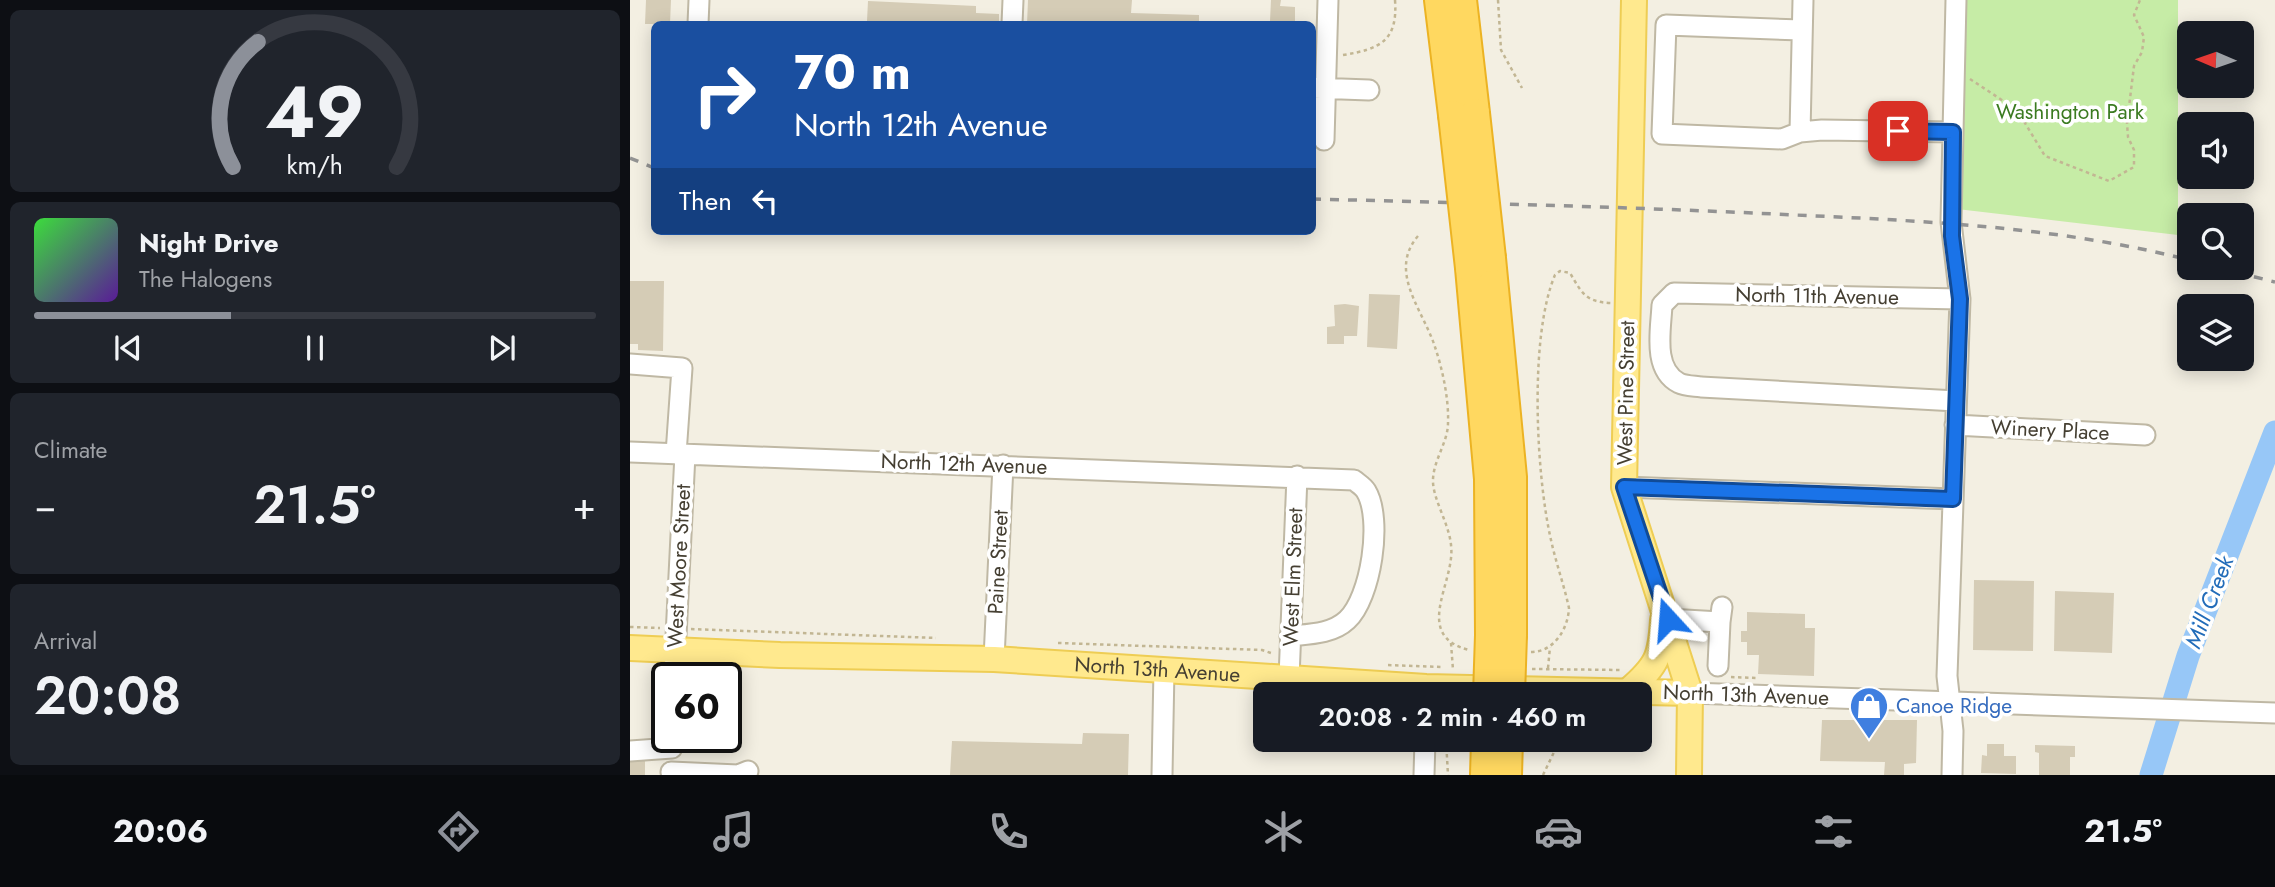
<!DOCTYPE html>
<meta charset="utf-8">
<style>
:root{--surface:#171b24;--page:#20242c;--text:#f1f3f6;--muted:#9ea1a6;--line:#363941;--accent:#8c9099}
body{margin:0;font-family:Jost,sans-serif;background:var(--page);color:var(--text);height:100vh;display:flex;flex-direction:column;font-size:26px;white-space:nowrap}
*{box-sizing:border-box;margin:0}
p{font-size:23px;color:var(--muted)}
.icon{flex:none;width:38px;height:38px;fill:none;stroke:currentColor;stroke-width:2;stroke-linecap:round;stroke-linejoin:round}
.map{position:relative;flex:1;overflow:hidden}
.side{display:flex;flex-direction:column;gap:10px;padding:10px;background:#0d0f14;width:630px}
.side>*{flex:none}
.top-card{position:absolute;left:21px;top:21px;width:665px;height:214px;border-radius:10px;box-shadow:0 4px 18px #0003;background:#1a4fa0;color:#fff;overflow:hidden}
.needle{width:46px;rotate:272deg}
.buttons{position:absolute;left:1547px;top:21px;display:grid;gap:14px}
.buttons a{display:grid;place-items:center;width:77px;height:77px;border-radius:10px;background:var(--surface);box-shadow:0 4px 18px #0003;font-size:35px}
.speed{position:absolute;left:21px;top:662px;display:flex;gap:14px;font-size:35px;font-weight:700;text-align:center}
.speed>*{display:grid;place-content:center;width:91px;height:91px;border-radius:50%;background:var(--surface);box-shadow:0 4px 18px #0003;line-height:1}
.speed .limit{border:4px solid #111;border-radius:10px;background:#fff;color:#111}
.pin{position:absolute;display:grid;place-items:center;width:60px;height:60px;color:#fff;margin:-30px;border-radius:14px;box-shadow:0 4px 10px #0006}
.me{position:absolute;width:77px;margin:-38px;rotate:341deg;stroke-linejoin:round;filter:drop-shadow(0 0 5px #0008)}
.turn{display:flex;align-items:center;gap:24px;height:147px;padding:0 28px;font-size:32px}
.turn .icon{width:91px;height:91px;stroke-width:2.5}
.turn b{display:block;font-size:49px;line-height:60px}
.then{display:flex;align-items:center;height:66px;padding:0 28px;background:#0003;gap:14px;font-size:26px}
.big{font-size:52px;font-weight:600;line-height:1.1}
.side .tile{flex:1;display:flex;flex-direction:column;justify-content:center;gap:10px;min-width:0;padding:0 24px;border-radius:10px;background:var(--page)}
.side .dial{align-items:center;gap:0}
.dial svg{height:182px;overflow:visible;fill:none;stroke:var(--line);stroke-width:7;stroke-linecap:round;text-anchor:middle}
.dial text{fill:var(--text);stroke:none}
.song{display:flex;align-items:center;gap:21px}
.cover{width:84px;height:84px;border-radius:10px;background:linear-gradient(135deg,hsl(120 70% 55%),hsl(270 70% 35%))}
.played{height:7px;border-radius:4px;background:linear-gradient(90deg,var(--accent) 35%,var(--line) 35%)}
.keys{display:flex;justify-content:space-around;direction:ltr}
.heat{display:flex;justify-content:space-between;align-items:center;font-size:38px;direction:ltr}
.trip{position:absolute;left:623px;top:682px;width:399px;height:70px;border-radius:10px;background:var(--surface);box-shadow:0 4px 18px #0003;font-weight:600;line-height:70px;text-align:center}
.dock{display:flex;height:112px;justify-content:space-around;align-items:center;background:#090b0e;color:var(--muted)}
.dock .icon{width:49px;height:49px}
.dock .current{color:var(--accent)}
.dock b{font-size:32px;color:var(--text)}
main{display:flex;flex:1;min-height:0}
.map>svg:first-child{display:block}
.green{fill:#c6eca6}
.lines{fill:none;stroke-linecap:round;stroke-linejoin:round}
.river{stroke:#97c7f7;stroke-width:23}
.building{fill:#d5ccb6}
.minor-casing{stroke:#bfb8a4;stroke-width:23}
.major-casing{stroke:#eecd54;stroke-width:28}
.highway-casing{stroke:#ecb323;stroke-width:32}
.path{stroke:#c2b693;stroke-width:2.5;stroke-dasharray:3.5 3.5;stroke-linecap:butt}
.minor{stroke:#fff;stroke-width:19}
.major{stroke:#ffe98e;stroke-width:24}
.highway{stroke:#ffd860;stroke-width:28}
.rail{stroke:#939393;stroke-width:3.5;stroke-dasharray:9 9;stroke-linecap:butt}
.highway-bridge-casing{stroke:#ecb323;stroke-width:32;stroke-linecap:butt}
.highway-bridge{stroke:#ffd860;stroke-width:28}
.route-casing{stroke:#114b97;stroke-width:18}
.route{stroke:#1a73e8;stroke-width:12}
.labels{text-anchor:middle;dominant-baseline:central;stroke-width:7;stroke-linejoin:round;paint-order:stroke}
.park-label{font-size:21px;fill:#3b7b21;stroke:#fff}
.street-label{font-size:21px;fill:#453f32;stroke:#fff}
.shop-label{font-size:21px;fill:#366cbe;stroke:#fff;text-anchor:start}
.water-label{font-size:23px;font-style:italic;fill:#226cb9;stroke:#fff}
</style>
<main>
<section class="side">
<div class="tile dial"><svg viewBox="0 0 100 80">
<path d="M14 69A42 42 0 1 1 86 69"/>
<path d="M14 69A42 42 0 0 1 25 14" stroke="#8c9099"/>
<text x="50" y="56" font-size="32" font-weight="700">49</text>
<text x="50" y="72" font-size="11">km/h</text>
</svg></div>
<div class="tile">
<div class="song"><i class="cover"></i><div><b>Night Drive</b><p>The Halogens</p></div></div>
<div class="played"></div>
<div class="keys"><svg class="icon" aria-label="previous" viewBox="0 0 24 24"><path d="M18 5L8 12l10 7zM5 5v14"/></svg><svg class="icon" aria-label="pause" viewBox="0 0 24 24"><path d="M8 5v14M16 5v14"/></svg><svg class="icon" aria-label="next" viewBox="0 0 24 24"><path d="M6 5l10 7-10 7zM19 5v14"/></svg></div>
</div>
<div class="tile"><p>Climate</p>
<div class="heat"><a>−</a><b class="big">21.5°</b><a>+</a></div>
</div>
<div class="tile"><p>Arrival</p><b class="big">20:08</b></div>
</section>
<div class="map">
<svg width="1645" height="775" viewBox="0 0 1645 775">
<rect width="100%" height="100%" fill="#f3efe2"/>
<path class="green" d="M1337,0H1548V235L1327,209Z"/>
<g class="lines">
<path class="river" d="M1521,775L1558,656L1645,432"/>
</g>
<path class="building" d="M16,0H41L40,24H15Z
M398,0H502L501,13L569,15V24H397Z
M641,0H651L650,6L665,7V22L640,21Z
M238,1L346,6V13L369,14V24H260V22L237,21Z
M0,281H34L33,351L8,350V344H0Z
M739,294L770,295L767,349L737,347Z
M715,304L729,306L727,336H714V344H697V327L705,326L704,305Z
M1344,580L1404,581L1403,651L1343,650Z
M1425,591L1484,593L1482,653L1424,651Z
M1117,612L1175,614V628H1185L1184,676L1128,674L1129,655H1117V642H1111V631H1117Z
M1192,720H1287L1286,763L1274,764V775H1254L1255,762L1190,761Z
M453,733L499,734L498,775H320L322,741L452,744Z
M1357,744H1374V756H1386V774L1351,773L1352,755L1357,756Z
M1405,745L1445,746V757H1440V775H1409V753L1405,752Z
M0,761H15V775H0Z"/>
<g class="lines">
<g class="minor-casing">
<path id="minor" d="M68,24L69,0
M382,24L383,0
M1171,30L1036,25L1032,134L1152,139L1170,132L1192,130L1323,132
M684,88L739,90
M1170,132L1173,0
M694,140L698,0
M0,364L52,368L46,454
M1326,401L1071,387C1065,386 1055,386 1049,383C1022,369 1031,329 1032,305L1044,293L1330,299
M1325,425L1515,435
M0,452L724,480C727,483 733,486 736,491C753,519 741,598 717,620C702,634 680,634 660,636
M994,487L1323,499
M1038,619L1090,622L1092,607
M364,659L373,465
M1088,666L1090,622
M44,677L55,454
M659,678L667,476
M1060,693L1645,713
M0,751L42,748
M41,772L108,775L118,771
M532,775L534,669
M794,775L795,740
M1322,775L1323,731L1317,676L1330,299L1321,222L1326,0"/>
</g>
<g class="major-casing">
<g id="major">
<path d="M1004,0L994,487L1060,693L1059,775"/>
<path id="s1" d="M0,648L150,655L364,659L796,687L1060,693"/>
<path d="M999,690C1027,666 1031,656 1033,620"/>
</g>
</g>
<g class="highway-casing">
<path id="highway" d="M809,0L823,115
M832,0L845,113
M861,258L882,477V635
M840,268L859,479L860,635
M855,775L856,740
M877,775L878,740"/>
</g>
<path class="path" d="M868,0L871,50L892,88
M713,55C750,49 768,41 765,0
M1340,79L1387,110L1415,156L1479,181L1504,167V150L1498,137L1497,123L1504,66L1512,52L1514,37L1504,15L1510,0
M788,236C758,271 792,309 804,344C812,367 819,398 818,423C818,442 804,459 803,479C802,498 819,523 821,545C826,582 781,635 839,650
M0,627L30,628
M61,629L306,638
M428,643L632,650L644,654
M821,643L823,670
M901,652C924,652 938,629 939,608C934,585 926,563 921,540C906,475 899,336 925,275L930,271L940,273C952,293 955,302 981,303
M758,665L811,667
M918,668L920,647
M902,669L993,670
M1101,677L1126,678
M816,740L818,775
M913,775L926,748L927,740"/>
<use href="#minor" class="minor"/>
<use href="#major" class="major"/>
<use href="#highway" class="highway"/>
<path class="rail" d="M0,158L24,168
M682,199C843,203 1004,207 1165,215C1296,221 1431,227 1559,260
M1589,268L1645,282"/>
<g class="highway-bridge-casing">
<path id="highway-bridge" d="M845,113L861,258
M823,115L840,268
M858,695L860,635
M880,695L882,635"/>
</g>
<use href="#highway-bridge" class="highway-bridge"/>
</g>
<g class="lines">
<g class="route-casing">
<path id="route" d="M1038,619L994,487L1323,499L1330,299L1322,236L1323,132L1268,131"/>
</g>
<use href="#route" class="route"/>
</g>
<defs>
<g id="shop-pin" transform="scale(2.0125)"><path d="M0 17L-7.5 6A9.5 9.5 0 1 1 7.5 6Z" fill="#3f7fe0" stroke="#fff"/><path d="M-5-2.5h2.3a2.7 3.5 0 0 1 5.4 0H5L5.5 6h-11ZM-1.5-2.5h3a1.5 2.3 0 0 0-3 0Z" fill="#fff"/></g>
</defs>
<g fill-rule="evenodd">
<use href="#shop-pin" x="1239" y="706"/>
</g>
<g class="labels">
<g class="park-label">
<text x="1440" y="112">Washington Park</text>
</g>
<g class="street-label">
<text transform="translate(1187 296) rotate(1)">North 11th Avenue</text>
<text transform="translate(996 393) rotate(-89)">West Pine Street</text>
<text transform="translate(1420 430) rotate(3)">Winery Place</text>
<text transform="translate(334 464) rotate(2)">North 12th Avenue</text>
<text transform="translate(368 562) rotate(-87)">Paine Street</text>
<text transform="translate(49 566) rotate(-87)">West Moore Street</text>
<text transform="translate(663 577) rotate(-88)">West Elm Street</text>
<text stroke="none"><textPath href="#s1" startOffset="528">North 13th Avenue</textPath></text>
<text transform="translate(1116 695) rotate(2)">North 13th Avenue</text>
</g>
<g class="shop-label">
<text x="1266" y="706">Canoe Ridge</text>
</g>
<g class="water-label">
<text transform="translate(1579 602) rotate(-69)">Mill Creek</text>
</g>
</g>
</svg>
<div class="buttons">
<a><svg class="needle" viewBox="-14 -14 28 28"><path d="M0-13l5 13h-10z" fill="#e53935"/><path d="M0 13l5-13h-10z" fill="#9ea1a6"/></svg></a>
<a><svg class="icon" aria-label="sound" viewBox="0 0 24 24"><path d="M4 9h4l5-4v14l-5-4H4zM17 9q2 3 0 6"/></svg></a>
<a><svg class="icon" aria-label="search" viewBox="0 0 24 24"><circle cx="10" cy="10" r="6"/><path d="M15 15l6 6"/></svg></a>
<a><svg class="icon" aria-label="layers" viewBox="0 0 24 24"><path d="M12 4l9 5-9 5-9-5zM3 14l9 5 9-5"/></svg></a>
</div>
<div class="speed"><div class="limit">60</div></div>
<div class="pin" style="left:1268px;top:131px;background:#d93025"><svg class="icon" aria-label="arrive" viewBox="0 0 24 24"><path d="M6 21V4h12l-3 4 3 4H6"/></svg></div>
<svg class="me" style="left:1038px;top:619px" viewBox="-20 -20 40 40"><path d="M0-17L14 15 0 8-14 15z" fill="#1a73e8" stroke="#fff" stroke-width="4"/></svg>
<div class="trip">20:08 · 2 min · 460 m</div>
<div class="top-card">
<div class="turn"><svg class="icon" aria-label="right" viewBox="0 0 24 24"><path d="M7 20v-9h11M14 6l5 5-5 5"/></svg><div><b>70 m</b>North 12th Avenue</div></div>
<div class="then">Then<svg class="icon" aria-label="left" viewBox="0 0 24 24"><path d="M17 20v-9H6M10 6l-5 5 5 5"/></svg></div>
</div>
</div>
</main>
<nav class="dock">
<b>20:06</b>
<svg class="icon current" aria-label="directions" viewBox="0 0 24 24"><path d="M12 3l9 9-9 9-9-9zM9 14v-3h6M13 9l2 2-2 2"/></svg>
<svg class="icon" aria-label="music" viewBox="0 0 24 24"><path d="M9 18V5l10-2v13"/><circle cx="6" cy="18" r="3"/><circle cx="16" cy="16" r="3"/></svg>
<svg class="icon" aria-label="phone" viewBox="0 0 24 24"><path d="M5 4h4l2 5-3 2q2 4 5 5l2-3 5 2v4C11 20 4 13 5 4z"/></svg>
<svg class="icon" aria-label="climate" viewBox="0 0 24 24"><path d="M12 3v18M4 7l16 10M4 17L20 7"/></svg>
<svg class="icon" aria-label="car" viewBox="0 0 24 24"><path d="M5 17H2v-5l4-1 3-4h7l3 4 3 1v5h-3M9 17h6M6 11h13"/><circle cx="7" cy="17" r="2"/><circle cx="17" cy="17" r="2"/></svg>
<svg class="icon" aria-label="filters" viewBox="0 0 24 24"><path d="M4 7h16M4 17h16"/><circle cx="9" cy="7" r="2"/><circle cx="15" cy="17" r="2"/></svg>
<b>21.5°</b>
</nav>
